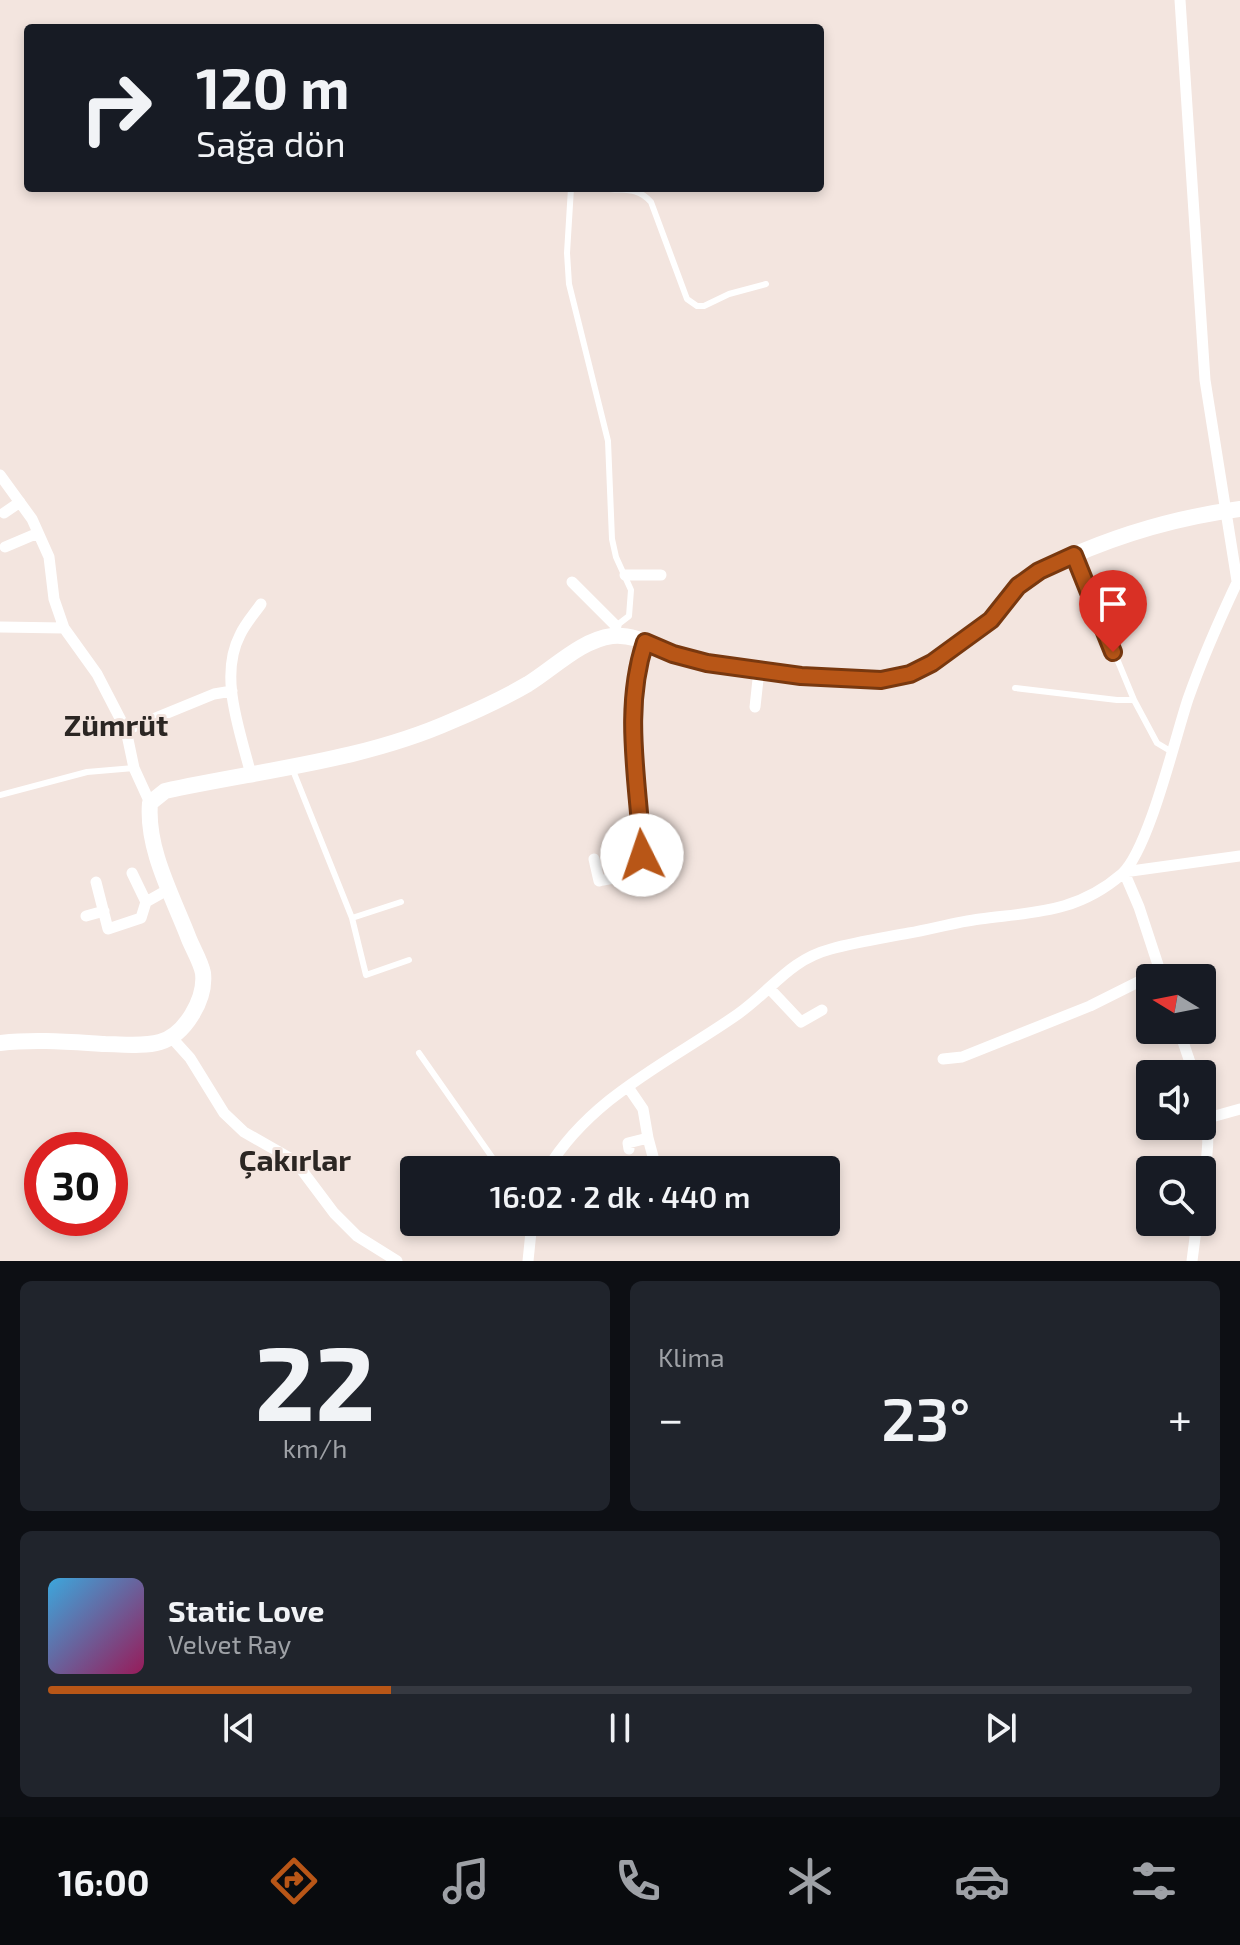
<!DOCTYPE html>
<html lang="tr">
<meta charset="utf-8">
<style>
:root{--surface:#171b24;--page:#20242c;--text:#f1f3f6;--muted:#9ea1a6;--line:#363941;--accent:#b85617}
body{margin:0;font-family:"Exo 2",sans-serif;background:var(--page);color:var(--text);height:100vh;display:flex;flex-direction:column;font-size:30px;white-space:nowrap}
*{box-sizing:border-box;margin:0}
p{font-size:26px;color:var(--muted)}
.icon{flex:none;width:44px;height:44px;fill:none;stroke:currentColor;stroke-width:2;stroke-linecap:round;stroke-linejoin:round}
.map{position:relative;height:1261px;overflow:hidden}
.drawer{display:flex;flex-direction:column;gap:20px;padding:20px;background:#0d0f14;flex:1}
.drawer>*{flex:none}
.hud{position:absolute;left:24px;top:24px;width:800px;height:168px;border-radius:8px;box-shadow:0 4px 12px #0003;background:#171b24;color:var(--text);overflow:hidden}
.needle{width:52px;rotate:280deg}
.tools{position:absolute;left:1136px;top:964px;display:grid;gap:16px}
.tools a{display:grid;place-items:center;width:80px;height:80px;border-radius:8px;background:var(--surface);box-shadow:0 4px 12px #0003;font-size:40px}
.speed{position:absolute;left:24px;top:1132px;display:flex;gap:16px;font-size:40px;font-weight:700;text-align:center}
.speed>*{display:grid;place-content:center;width:104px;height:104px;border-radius:50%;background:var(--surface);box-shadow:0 4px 12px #0003;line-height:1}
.speed .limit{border:12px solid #d22;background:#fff;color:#111}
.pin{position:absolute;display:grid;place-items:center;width:68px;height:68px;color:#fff;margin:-82px -34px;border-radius:50% 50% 50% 0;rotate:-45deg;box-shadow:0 0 8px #0007}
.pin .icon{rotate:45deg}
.me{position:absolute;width:88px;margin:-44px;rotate:356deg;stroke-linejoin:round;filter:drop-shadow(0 0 6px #0008)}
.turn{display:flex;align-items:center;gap:28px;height:168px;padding:0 40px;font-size:36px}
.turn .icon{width:104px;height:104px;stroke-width:2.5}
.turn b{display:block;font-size:56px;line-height:68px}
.big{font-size:60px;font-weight:600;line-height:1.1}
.drawer .tile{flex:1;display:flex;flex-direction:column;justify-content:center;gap:12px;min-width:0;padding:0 28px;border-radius:12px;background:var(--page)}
.drawer .dial{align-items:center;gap:0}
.dial b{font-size:104px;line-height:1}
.song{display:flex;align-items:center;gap:24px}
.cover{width:96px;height:96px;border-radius:12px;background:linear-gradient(135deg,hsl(200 70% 55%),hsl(330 70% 35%))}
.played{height:8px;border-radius:4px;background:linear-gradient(90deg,var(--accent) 30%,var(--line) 30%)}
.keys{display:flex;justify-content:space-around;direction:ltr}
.heat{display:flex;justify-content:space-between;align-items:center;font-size:44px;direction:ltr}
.drawer .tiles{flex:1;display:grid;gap:20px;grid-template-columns:1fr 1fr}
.tile:last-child{grid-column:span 2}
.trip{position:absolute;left:400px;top:1156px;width:440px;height:80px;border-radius:8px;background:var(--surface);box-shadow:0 4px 12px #0003;font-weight:600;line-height:80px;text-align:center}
.menu{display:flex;height:128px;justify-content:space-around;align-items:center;background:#090b0e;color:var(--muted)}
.menu .icon{width:56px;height:56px}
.menu .active{color:var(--accent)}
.menu b{font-size:36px;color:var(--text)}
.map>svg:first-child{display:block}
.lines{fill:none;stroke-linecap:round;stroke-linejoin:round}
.lane{stroke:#fff;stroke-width:6}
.street{stroke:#fff;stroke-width:11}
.secondary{stroke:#fff;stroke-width:16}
.route-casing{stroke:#78380f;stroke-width:20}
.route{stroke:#b85617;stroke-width:14}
.labels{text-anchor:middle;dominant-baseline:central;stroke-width:6;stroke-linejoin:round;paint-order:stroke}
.district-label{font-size:30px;font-weight:bold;fill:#2b2623;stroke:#f3e5df}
</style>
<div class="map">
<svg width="1240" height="1261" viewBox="0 0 1240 1261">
<rect width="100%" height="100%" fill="#f3e5df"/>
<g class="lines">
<path class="lane" d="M571,188L567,253L569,284L608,441L612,539L616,557L631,590L629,616L616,626
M603,188C622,192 636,185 651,202L687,299L697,306H704L729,294L766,284
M1074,555L1134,700L1157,743L1172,752
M1015,688L1117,700H1134
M292,768L352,918L366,975L409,960
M0,795L87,772L134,768
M352,918L401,902
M419,1053L501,1170"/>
<path class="street" d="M1180,0L1205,380L1237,581
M0,475L32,519L49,557L54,599L64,628L97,674L126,730L134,768L150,803
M4,513L20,502
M5,547L38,533
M625,575H661
M572,582L616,626
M0,627L64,628
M755,707L759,670
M126,730L214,694L232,691
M251,775C241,733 218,677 240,635C245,624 254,614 261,604
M594,859L599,881C619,877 635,876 642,855C639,783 622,712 645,642
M132,873L146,902L169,889
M96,882L108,929L141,918L146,902
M86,916L104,911
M1162,977L1139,907L1124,872L1240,856
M769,988L801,1022L822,1010
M1179,1030L1194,1074
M171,1037L190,1058L224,1113L244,1132L295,1161L334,1213L357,1236L397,1261
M943,1059L962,1057L1090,1006L1160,971
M628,1087L643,1109L648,1138L628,1143L629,1149
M1202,1099C1212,1131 1207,1159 1202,1191
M1208,1118L1240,1109
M648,1138L655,1164
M487,1170L497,1164
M547,1170C590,1097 671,1061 738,1014C772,990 789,960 831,949C856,942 883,938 909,933C932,929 956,922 980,919C1034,912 1077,913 1122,874C1149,849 1175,738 1188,699C1203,656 1221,616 1240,576
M528,1261L532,1222
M1192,1261L1197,1222"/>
<path class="secondary" d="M0,1043C35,1039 70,1042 105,1044C122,1044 143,1047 160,1042C185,1035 206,999 203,973C201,962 193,949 189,939C173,897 146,849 150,803L165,791C261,770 362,761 452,721C478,710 504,698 528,684C554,668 581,640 612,636C637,633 663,651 687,657C738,671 857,689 908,674C934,666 973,637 993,618C1003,608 1009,594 1019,585C1032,573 1050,566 1067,558C1123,533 1179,517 1240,509"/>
</g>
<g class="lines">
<g class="route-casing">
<path id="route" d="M642,855C639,783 622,712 645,642L673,654L707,663L801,676L881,680L910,674L932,663L991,620L1018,586L1039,571L1074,555L1113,652"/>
</g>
<use href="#route" class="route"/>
</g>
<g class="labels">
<g class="district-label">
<text x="116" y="724">Zümrüt</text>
<text x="295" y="1159">Çakırlar</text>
</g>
</g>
</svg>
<div class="tools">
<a><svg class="needle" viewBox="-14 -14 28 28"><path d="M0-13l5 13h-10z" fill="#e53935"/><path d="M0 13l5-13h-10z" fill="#9ea1a6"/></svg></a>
<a><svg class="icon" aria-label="sound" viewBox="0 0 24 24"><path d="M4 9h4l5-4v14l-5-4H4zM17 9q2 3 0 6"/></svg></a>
<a><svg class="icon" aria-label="search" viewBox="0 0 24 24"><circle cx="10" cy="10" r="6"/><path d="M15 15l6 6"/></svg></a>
</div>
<div class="speed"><div class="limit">30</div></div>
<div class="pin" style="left:1113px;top:652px;background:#d93025"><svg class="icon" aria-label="arrive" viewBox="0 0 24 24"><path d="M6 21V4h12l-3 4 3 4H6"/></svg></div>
<svg class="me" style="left:642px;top:855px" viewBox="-20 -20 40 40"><circle r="19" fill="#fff"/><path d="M0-13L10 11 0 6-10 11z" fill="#b85617"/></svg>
<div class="trip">16:02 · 2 dk · 440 m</div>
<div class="hud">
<div class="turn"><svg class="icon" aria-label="right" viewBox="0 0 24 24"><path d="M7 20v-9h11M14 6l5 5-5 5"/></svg><div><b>120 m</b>Sağa dön</div></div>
</div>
</div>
<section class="drawer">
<div class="tiles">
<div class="tile dial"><b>22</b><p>km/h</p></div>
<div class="tile"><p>Klima</p>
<div class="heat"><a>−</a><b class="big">23°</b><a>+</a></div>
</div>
<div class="tile">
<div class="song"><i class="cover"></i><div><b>Static Love</b><p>Velvet Ray</p></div></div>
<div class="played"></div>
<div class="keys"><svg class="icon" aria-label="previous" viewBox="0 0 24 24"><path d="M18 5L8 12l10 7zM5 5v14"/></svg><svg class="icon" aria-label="pause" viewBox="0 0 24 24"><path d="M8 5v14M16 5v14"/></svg><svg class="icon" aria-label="next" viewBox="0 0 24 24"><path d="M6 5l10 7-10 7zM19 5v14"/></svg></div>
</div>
</div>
</section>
<nav class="menu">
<b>16:00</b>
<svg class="icon active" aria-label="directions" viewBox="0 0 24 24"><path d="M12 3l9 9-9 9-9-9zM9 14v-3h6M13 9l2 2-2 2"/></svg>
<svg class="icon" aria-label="music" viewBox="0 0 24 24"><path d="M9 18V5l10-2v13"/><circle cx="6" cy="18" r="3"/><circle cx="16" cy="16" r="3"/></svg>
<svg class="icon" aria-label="phone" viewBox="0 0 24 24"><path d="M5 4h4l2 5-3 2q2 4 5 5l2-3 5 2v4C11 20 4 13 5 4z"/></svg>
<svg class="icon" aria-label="climate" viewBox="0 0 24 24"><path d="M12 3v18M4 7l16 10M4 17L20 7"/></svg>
<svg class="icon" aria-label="car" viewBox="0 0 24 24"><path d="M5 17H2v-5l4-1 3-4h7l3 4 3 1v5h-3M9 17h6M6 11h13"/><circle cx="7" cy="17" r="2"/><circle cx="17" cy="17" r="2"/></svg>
<svg class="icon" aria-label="filters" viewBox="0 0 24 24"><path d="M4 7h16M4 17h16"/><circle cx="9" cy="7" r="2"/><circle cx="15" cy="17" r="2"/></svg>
</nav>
